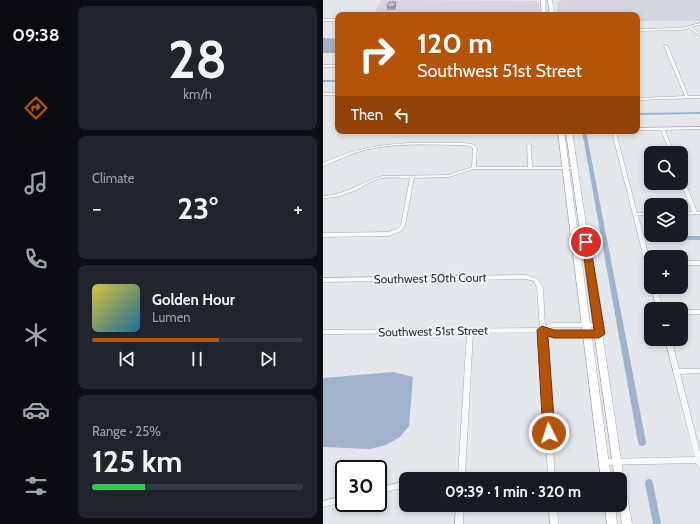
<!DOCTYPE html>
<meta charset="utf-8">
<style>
:root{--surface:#171b24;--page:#20242c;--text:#f1f3f6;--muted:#9ea1a6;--line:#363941;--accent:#b45309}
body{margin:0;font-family:Cabin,sans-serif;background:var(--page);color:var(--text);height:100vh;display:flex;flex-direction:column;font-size:15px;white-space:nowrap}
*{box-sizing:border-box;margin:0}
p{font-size:13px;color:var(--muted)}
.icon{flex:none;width:22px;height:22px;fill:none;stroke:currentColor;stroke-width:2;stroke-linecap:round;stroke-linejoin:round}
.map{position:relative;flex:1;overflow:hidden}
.drawer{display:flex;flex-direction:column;gap:6px;padding:6px;background:#0d0f14;width:251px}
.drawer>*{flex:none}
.top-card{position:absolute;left:12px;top:12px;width:305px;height:122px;border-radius:8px;box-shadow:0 2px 6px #0003;background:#b45309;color:#fff;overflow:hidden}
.fabs{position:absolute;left:321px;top:146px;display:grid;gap:8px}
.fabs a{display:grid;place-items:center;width:44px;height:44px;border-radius:8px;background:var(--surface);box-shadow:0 2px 6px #0003;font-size:20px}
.speed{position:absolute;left:12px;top:460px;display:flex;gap:8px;font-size:20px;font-weight:700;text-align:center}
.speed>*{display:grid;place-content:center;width:52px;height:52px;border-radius:50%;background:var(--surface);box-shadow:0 2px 6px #0003;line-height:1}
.speed .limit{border:2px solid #111;border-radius:6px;background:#fff;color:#111}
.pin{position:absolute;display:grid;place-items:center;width:34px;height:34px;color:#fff;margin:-17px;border:2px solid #fff;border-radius:50%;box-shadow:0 1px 4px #0007}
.me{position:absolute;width:44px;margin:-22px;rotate:356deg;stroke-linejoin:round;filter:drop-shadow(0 0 3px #0008)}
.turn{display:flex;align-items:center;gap:14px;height:84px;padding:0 16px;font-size:18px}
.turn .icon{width:52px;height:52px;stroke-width:2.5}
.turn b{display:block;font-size:28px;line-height:34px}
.then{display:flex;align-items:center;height:38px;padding:0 16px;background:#0003;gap:8px;font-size:15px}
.big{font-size:30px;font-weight:700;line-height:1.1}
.drawer .widget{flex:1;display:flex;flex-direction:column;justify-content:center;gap:6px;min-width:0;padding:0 14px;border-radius:8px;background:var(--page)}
.drawer .dial{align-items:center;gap:0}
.dial b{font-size:52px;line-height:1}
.song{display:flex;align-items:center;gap:12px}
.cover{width:48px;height:48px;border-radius:6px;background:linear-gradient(135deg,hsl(50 70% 55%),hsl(200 70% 35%))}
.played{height:4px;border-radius:2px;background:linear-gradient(90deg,var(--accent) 60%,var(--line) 60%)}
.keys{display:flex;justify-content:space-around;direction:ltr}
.heat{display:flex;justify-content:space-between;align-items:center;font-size:22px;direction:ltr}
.charge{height:6px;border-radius:3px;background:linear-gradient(90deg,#34c759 25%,var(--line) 0)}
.trip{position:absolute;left:76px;top:472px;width:228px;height:40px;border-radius:8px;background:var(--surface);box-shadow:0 2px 6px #0003;font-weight:700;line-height:40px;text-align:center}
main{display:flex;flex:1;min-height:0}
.menu{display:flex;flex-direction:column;width:72px;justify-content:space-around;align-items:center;background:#090b0e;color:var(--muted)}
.menu .icon{width:28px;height:28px}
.menu .current{color:var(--accent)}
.menu b{font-size:18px;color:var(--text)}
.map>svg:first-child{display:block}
.built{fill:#d2d6de}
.water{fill:#9fb4cc}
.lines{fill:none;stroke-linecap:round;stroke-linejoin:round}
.canal{fill:#9fb4cc;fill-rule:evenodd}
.street-casing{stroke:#a9aeb7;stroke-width:1}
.secondary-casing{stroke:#a9aeb7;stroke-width:1}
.street{fill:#f7f8fa;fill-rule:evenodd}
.secondary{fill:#fff;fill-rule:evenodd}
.wall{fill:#a1a5ae}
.shaded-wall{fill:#83868d}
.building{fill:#bbc0ca;stroke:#83868d}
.route{fill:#b45309;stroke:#753606}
.labels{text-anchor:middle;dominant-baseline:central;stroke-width:3;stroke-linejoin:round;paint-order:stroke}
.street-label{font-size:12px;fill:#2b3445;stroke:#f4f6f9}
</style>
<main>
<nav class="menu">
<b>09:38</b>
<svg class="icon current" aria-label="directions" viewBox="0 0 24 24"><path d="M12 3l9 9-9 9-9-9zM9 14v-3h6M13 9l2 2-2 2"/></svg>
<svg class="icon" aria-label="music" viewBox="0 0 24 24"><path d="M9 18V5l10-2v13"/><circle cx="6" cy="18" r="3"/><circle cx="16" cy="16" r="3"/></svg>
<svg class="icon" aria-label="phone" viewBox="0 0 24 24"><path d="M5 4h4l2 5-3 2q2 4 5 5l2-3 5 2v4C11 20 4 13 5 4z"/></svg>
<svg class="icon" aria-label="climate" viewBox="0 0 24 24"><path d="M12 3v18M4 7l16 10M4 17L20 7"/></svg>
<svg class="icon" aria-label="car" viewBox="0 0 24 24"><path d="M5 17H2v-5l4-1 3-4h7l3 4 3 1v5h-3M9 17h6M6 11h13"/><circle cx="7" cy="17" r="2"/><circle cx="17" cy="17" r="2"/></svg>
<svg class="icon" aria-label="filters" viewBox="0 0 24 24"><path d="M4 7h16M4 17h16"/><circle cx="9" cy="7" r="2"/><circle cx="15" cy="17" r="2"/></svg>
</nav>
<section class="drawer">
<div class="widget dial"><b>28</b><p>km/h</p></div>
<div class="widget"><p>Climate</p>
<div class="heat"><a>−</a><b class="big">23°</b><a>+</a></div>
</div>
<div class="widget">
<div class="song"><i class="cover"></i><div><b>Golden Hour</b><p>Lumen</p></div></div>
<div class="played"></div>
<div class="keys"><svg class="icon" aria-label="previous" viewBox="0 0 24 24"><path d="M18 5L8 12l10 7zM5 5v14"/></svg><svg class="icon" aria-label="pause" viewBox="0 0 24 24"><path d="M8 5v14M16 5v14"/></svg><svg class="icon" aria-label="next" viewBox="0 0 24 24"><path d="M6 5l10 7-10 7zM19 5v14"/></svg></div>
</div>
<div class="widget"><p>Range · 25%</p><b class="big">125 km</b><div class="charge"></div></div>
</section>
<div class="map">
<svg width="377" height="524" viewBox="0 0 377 524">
<rect width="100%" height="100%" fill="#e4e7ec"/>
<path class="built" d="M58,0L212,1L216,2L218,15H51Z
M240,0H377V21H314V15H235L234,2Z"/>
<path class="water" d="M0,38L15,39V53H0Z
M70,372L90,377L86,426L77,437L63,445L47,449L0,447V378Z"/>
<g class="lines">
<path class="canal" d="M0,80H15V82H0Z
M377,112V114L314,115V113Z
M259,131H263L323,442L322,445L319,446L316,445L315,442Z
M331,236H377V240L329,239L328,238Z
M326,479L329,480L330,483L338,524H330L322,483L323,480Z"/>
<g class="street-casing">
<path id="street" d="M0,19H15V21H0Z
M377,23V25L368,27L377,34V36L366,28L359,30L314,31V29L359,28Z
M342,45L345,46L365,96H377V98L314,100V98L362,96L341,46Z
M0,65H15V67H0Z
M0,93H15V95H0Z
M377,127V129L342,130L351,153H347L338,130H314V128Z
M292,131H296L294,136L314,213H328V215H315L328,264V276L325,274L290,136Z
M85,143H140L149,144L154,148L153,167H205L204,145L206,144L208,145L209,167H252L254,168L252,169H151L126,177L91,178L82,225L78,231L66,236L0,237V233L65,232L74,229L78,225L87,178C78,178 67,177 59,178C49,180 41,186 33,190C22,195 12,198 0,198V196C23,195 38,182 59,176L126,175L149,167L150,148L147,146L140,145C105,145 68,142 35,152C22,156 12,162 0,166V163C30,149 52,145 85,143Z
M358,175L360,176L374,212H377V214L358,215V213L369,212L358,182Z
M358,261H377V265H358Z
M203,275L215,279L220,288L222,326L229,323H277L278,325L277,327H230L225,330L231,332H278L279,334L278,336H231L223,333L232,479H120L121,477L123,476H135L144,333L0,334V330L217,328L214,288L211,281L203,279L0,282V278ZM217,332L225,475H142L150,333Z
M328,287H334L340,309H334Z
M358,310H377V314H358Z
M342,339H348L356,369H377V373L357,374L377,452V468L375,467L373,463L281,465L279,464L278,462L279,460L281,459L372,457Z
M83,481V487L55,494V488Z
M21,496V502L0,507V501Z
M133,505H141L140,524H132Z
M226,505H234L235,524H227Z"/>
</g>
<g class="secondary-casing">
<path id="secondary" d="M218,0H222L223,15H219Z
M225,0H229L231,15H227Z
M235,131H241L288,479H278Z
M243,131H249L301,480L309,524H299L296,505H297V479H292Z
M282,505H292L294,524H284Z"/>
</g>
<use href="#street" class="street"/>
<use href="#secondary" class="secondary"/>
</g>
<path class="wall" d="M73,5L72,10H64V7Z"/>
<path class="shaded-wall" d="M73,2V5L72,10L71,7Z"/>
<path class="building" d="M66,2H73L71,7H64Z"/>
<path class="route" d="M260,239H266L267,242L282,334L276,338H231L225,336L232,433L230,436L226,438L222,436L220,433L214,330L219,326L231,330H271L259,242Z"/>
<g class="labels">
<g class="street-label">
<text transform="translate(107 278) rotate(-1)">Southwest 50th Court</text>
<text transform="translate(110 331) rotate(-1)">Southwest 51st Street</text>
</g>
</g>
</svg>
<div class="fabs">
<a><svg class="icon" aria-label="search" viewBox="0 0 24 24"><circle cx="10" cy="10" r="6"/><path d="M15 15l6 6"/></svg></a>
<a><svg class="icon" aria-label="layers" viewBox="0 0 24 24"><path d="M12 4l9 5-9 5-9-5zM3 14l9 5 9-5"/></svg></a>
<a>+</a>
<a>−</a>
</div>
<div class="speed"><div class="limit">30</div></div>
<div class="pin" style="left:263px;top:242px;background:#d93025"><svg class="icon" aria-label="arrive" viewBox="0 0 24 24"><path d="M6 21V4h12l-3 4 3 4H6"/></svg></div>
<svg class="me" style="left:226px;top:433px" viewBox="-20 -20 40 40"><circle r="17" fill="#b45309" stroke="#fff" stroke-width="3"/><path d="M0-11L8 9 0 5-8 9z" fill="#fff"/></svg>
<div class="trip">09:39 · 1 min · 320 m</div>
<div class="top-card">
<div class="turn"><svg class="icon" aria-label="right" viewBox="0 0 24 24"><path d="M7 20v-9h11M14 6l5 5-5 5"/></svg><div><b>120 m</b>Southwest 51st Street</div></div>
<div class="then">Then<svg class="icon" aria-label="left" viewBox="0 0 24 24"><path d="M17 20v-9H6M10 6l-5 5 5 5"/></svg></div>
</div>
</div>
</main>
